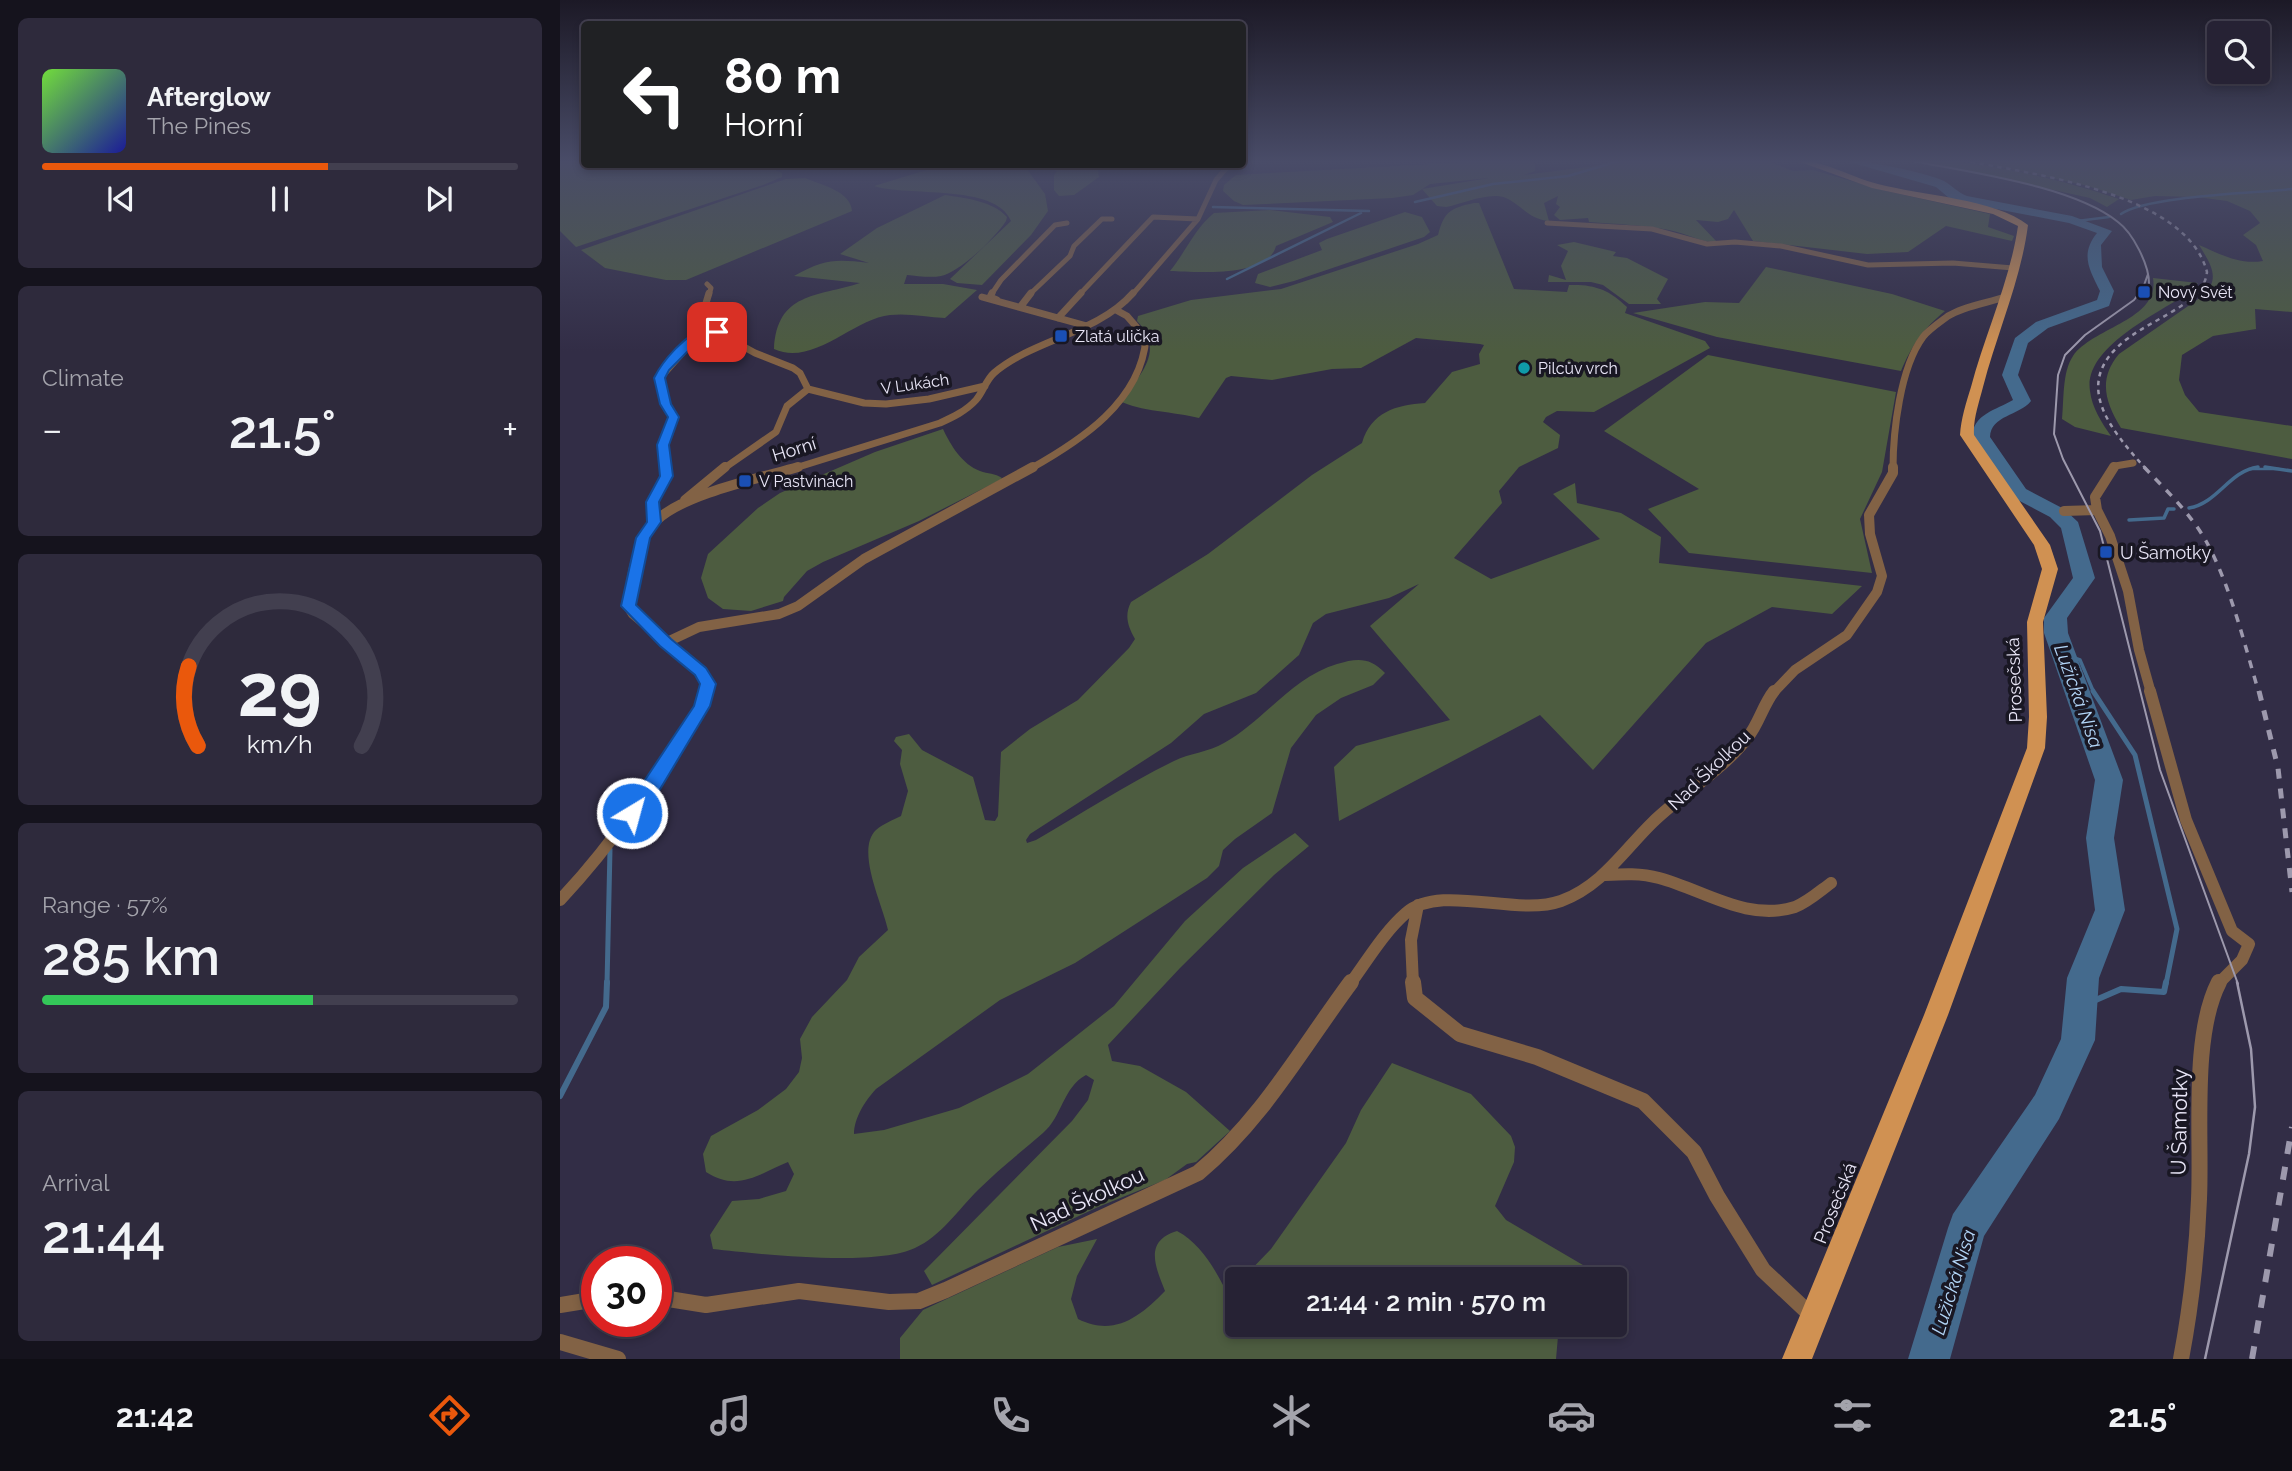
<!DOCTYPE html>
<meta charset="utf-8">
<style>
:root{--surface:#262234;--page:#2e2a3c;--text:#f1f3f6;--muted:#a4a4ac;--line:#423f4f;--accent:#ea580c}
body{margin:0;font-family:Raleway,sans-serif;background:var(--page);color:var(--text);height:100vh;display:flex;flex-direction:column;font-size:26px;white-space:nowrap}
*{box-sizing:border-box;margin:0}
p{font-size:23px;color:var(--muted)}
.icon{flex:none;width:38px;height:38px;fill:none;stroke:currentColor;stroke-width:2;stroke-linecap:round;stroke-linejoin:round}
.map{position:relative;flex:1;overflow:hidden}
.details{display:flex;flex-direction:column;gap:18px;padding:18px;background:#15131d;width:560px}
.details>*{flex:none}
.hud{position:absolute;left:21px;top:21px;width:665px;height:147px;border-radius:7px;box-shadow:0 4px 10px #0003,0 0 0 2px var(--line);background:#202124;color:#fff;overflow:hidden}
.fabs{position:absolute;left:1647px;top:21px;display:grid;gap:14px}
.fabs a{display:grid;place-items:center;width:63px;height:63px;border-radius:7px;background:var(--surface);box-shadow:0 4px 10px #0003,0 0 0 2px var(--line);font-size:35px}
.speed{position:absolute;left:21px;top:1246px;display:flex;gap:14px;font-size:35px;font-weight:700;text-align:center}
.speed>*{display:grid;place-content:center;width:91px;height:91px;border-radius:50%;background:var(--surface);box-shadow:0 4px 10px #0003,0 0 0 2px var(--line);line-height:1}
.speed .limit{border:10px solid #d22;background:#fff;color:#111}
.pin{position:absolute;display:grid;place-items:center;width:60px;height:60px;color:#fff;margin:-30px;border-radius:14px;box-shadow:0 4px 10px #0006}
.me{position:absolute;width:77px;margin:-38px;rotate:37deg;stroke-linejoin:round;filter:drop-shadow(0 0 5px #0008)}
.turn{display:flex;align-items:center;gap:24px;height:147px;padding:0 28px;font-size:32px}
.turn .icon{width:91px;height:91px;stroke-width:2.5}
.turn b{display:block;font-size:49px;line-height:60px}
.big{font-size:52px;font-weight:600;line-height:1.1}
.details .card{flex:1;display:flex;flex-direction:column;justify-content:center;gap:10px;min-width:0;padding:0 24px;border-radius:10px;background:var(--page)}
.details .dial{align-items:center;gap:0}
.dial svg{height:182px;overflow:visible;fill:none;stroke:var(--line);stroke-width:7;stroke-linecap:round;text-anchor:middle}
.dial text{fill:var(--text);stroke:none}
.song{display:flex;align-items:center;gap:21px}
.cover{width:84px;height:84px;border-radius:10px;background:linear-gradient(135deg,hsl(100 70% 55%),hsl(240 70% 35%))}
.played{height:7px;border-radius:4px;background:linear-gradient(90deg,var(--accent) 60%,var(--line) 60%)}
.keys{display:flex;justify-content:space-around;direction:ltr}
.heat{display:flex;justify-content:space-between;align-items:center;font-size:38px;direction:ltr}
.charge{height:10px;border-radius:5px;background:linear-gradient(90deg,#34c759 57%,var(--line) 0)}
.trip{position:absolute;left:665px;top:1267px;width:402px;height:70px;border-radius:7px;background:var(--surface);box-shadow:0 4px 10px #0003,0 0 0 2px var(--line);font-weight:600;line-height:70px;text-align:center}
.dock{display:flex;height:112px;justify-content:space-around;align-items:center;background:#0f0e15;color:var(--muted)}
.dock .icon{width:49px;height:49px}
.dock .active{color:var(--accent)}
.dock b{font-size:32px;color:var(--text)}
main{display:flex;flex:1;min-height:0}
.map>svg:first-child{display:block}
.green{fill:#4d5c40}
.lines{fill:none;stroke-linecap:round;stroke-linejoin:round}
.stream-far3{stroke:#446a8d;stroke-width:2.5}
.stream-far2{stroke:#446a8d;stroke-width:3.5}
.stream-far1{stroke:#446a8d;stroke-width:5}
.stream{stroke:#446a8d;stroke-width:6}
.river{fill:#446a8d;fill-rule:evenodd}
.minor-far4{stroke:#826245;stroke-width:5}
.minor-far3{stroke:#826245;stroke-width:7}
.minor-far2{stroke:#826245;stroke-width:10}
.minor-far1{stroke:#826245;stroke-width:12}
.minor{stroke:#826245;stroke-width:16}
.primary{fill:#d09152;fill-rule:evenodd}
.tram-far1{stroke:#9d99ad;stroke-width:2}
.tram{stroke:#9d99ad;stroke-width:2.5}
.rail-far3{stroke:#9d99ad;stroke-width:2.5;stroke-dasharray:4.5 4.5;stroke-linecap:butt}
.rail-far2{stroke:#9d99ad;stroke-width:3.5;stroke-dasharray:8 8;stroke-linecap:butt}
.rail-far1{stroke:#9d99ad;stroke-width:5;stroke-dasharray:10 10;stroke-linecap:butt}
.rail{stroke:#9d99ad;stroke-width:6;stroke-dasharray:13 13;stroke-linecap:butt}
.route{fill:#1a73e8;stroke:#114b97;stroke-width:2}
.transit-dot{fill:#1a4fb4;stroke:#191723;stroke-width:2.5}
.culture-dot{fill:#0f9aa8;stroke:#191723;stroke-width:2.5}
.labels{text-anchor:middle;dominant-baseline:central;stroke-width:7;stroke-linejoin:round;paint-order:stroke}
.far-poi-label{font-size:16px;fill:#e9e6f7;stroke:#191723;text-anchor:start}
.far-street-label{font-size:16px;fill:#e9e6f7;stroke:#191723}
.street-label{font-size:18px;fill:#e9e6f7;stroke:#191723}
.poi-label{font-size:18px;fill:#e9e6f7;stroke:#191723;text-anchor:start}
.water-label{font-size:19px;font-style:italic;fill:#b3d6f8;stroke:#191723}
.near-street-label{font-size:21px;fill:#e9e6f7;stroke:#191723}
</style>
<main>
<section class="details">
<div class="card">
<div class="song"><i class="cover"></i><div><b>Afterglow</b><p>The Pines</p></div></div>
<div class="played"></div>
<div class="keys"><svg class="icon" aria-label="previous" viewBox="0 0 24 24"><path d="M18 5L8 12l10 7zM5 5v14"/></svg><svg class="icon" aria-label="pause" viewBox="0 0 24 24"><path d="M8 5v14M16 5v14"/></svg><svg class="icon" aria-label="next" viewBox="0 0 24 24"><path d="M6 5l10 7-10 7zM19 5v14"/></svg></div>
</div>
<div class="card"><p>Climate</p>
<div class="heat"><a>−</a><b class="big">21.5°</b><a>+</a></div>
</div>
<div class="card dial"><svg viewBox="0 0 100 80">
<path d="M14 69A42 42 0 1 1 86 69"/>
<path d="M14 69A42 42 0 0 1 10 34" stroke="#ea580c"/>
<text x="50" y="56" font-size="32" font-weight="700">29</text>
<text x="50" y="72" font-size="11">km/h</text>
</svg></div>
<div class="card"><p>Range · 57%</p><b class="big">285 km</b><div class="charge"></div></div>
<div class="card"><p>Arrival</p><b class="big">21:44</b></div>
</section>
<div class="map">
<svg width="1732" height="1359" viewBox="0 0 1732 1359">
<rect width="100%" height="100%" fill="#322d46"/>
<path class="green" d="M0,160H24V164L205,165L222,173V177L203,185L16,247L0,231Z
M944,160H967L975,164V171L964,175L1081,160H1205L1233,171L1253,170L1326,191L1430,214L1428,227L1454,236L1452,241L1386,226L1348,252L1307,254L1193,241L1174,210L1168,219L1158,222L1136,220L1158,243C1140,242 1126,233 1109,230C1083,225 1056,224 1029,222L1028,218L1000,220L994,215L1000,207L996,204L998,196L984,203L989,221C967,218 963,206 946,198C930,191 902,204 886,207L877,206L862,189L929,178L870,184L853,195L832,198L683,205L674,201L663,191L664,185L676,175Z
M1357,160C1422,160 1497,178 1559,199L1547,207L1530,198Z
M1409,160H1732V312L1695,309L1696,329L1653,336L1622,355L1619,380L1625,395L1639,412L1732,426V459L1561,428C1545,402 1538,379 1559,354L1644,295C1661,278 1650,263 1639,245C1660,254 1679,265 1703,261L1696,245L1683,235L1700,223L1690,211L1667,201L1637,197L1595,196L1571,200L1528,186Z
M383,165H464L485,194L488,211L471,235L422,285L397,283L390,279L451,221C436,183 346,197 314,186Z
M482,165H537L539,177L514,195L499,196L494,190V175L497,171Z
M245,178C261,185 291,191 292,211L126,280H106L45,268L21,250L226,179Z
M385,195C405,198 433,201 447,217L446,221C435,238 400,272 381,276C371,278 357,276 347,275L344,284H383L417,290L385,318C367,317 348,313 330,315C293,319 253,367 214,349C217,292 257,297 300,283L234,276C265,259 275,259 309,263L280,254L317,228Z
M914,203H919L954,289L1007,292L1009,285C1033,284 1049,289 1067,307L1065,313L1145,341L1150,348L1034,412L997,411L986,417L983,422L1000,435L998,448L959,467L939,491L942,503L894,558L931,579L1040,539L993,494L1015,483L1017,503L1061,513L1101,537L1099,563L1302,586L1272,614L1212,607L1146,643L1033,770L980,715L779,821L774,767L796,746L890,720L810,626L859,584L829,598L766,614L753,623L739,655L696,693L644,714L611,743L470,834L466,840L467,843L476,840C521,814 567,784 614,761C630,753 649,752 664,743C703,721 733,677 777,664C797,658 810,657 825,673L813,685L781,698L756,715L731,748L712,813L675,839L663,850L659,866L647,878L515,963L440,1000L316,1089C305,1101 294,1118 294,1134L324,1130L399,1108L468,1074L554,1006L625,921L683,868L735,833L749,846L714,875L620,968L548,1045L552,1061L580,1066L626,1092L670,1131L636,1162L627,1164L605,1180L538,1207L372,1285L364,1271L512,1121L528,1100L534,1080L526,1075C503,1087 502,1117 483,1133C461,1152 438,1170 418,1190C398,1210 381,1236 355,1248C315,1267 199,1254 153,1249L150,1235L172,1201L199,1199L226,1191L234,1174L228,1162C197,1175 177,1192 146,1172L143,1154L151,1136L198,1110L226,1089L239,1072L242,1058L240,1039L252,1017L287,980L299,957L328,930C323,905 295,850 316,830C323,824 333,820 341,816L348,791L340,764L342,750L334,741L336,737L349,734L362,750L413,777L425,820L435,821L438,816L441,752L470,729L518,700L569,648L575,639C568,626 564,616 571,602L648,554L752,475L802,443C811,412 836,405 865,403L892,372L920,364L919,354L924,345L920,344L856,338L801,368L772,369L712,380L671,376L666,378L639,418C616,412 578,411 560,401C580,376 606,350 577,321L578,316L631,300L721,289L858,244L878,235C884,212 890,208 914,203Z
M710,210L770,217L773,222L716,246C708,278 635,272 610,271C625,253 635,228 654,213Z
M845,212L862,217L870,232L864,237L734,281L710,287L695,283L698,274L762,250L759,243L767,239Z
M1014,242L1056,252L1053,256L1067,258L1108,279L1097,299L1101,304H1069L1043,285L1031,282H988L989,275L1006,280L1001,266L1008,251L997,245Z
M1206,267L1332,294L1385,311C1363,329 1352,345 1341,371L1157,337L1073,313L1145,302L1179,303Z
M1593,278L1638,283L1630,292C1599,313 1523,347 1530,391C1532,408 1542,423 1551,436L1515,427L1502,419C1504,401 1502,372 1513,356C1533,327 1600,320 1593,278Z
M1148,355L1336,392L1322,472L1300,519L1312,573L1129,553L1088,509L1139,489L1044,431Z
M383,429C391,446 402,464 420,471C428,474 435,473 442,478L440,480L359,521L263,562L247,571L224,597L223,601L191,611L163,609L148,598L141,578L148,554L198,508L220,493L315,452Z
M832,1063L911,1094L951,1136L955,1147L954,1162L935,1206L946,1220L1040,1275L1041,1279H682L711,1249L786,1143L801,1110Z
M617,1231C638,1242 652,1264 663,1285L677,1282V1325H999L996,1359H340V1338L363,1310L498,1247L537,1239L517,1276L511,1299L518,1319C554,1337 580,1317 605,1291C596,1268 583,1241 617,1231Z"/>
<g class="lines">
<path class="stream-far3" d="M855,202L933,184L1008,176L1062,160
M653,207L809,211
M1561,214C1586,196 1695,193 1732,189
M1517,221L1549,217
M667,279L801,213
M1689,469H1719"/>
<path class="stream-far2" d="M1705,467L1732,471
M1629,508C1658,503 1669,471 1698,467
M1569,520L1604,518L1608,509H1614
M1503,654L1520,660L1534,693"/>
<path class="stream-far1" d="M1533,691L1575,755L1617,929L1606,984
M47,984L50,849"/>
<path class="stream" d="M1522,1006L1561,989L1604,992L1606,982
M0,1096L46,1007L47,982"/>
<path class="river" d="M1283,160C1304,160 1365,172 1384,181C1393,186 1397,192 1407,196L1512,216L1552,231L1541,245L1542,267L1554,291L1549,306L1488,328L1468,343L1458,375L1471,401C1459,416 1431,415 1430,437L1466,489L1504,509L1518,522L1535,578L1507,618L1508,633L1563,780L1554,838L1565,910L1539,978L1535,1040L1499,1119L1424,1236L1390,1359H1348L1388,1228L1393,1214L1475,1095L1501,1039L1507,978L1535,910L1526,838L1535,780L1484,633V618L1513,578L1501,528L1490,517L1452,497L1412,437C1413,414 1436,410 1453,400L1442,375L1455,338L1476,322L1537,300L1540,291C1529,269 1520,254 1537,233L1509,223L1400,202L1389,198L1376,187Z"/>
<path class="minor-far4" d="M987,223L1092,229L1147,244L1175,242L1221,246L1308,265L1393,263L1453,268
M147,284L151,288L149,295
M431,295L441,280L495,225L507,223
M469,295L510,256L514,246L542,219H552
M519,295L593,217L638,219
M572,295L638,219L656,180L670,164"/>
<path class="minor-far3" d="M432,293L430,297L437,300
M422,297L527,326
M461,306L471,293
M498,318L521,293
M145,331L157,332L195,353L233,368L240,373L248,389L304,403L326,404L369,399L425,386
M105,469L103,445L114,417L106,404L100,378L145,327L152,309L146,303L149,293
M163,469L216,432L227,406L248,389
M232,469L380,423C393,417 406,411 416,400C423,392 426,380 434,373C474,339 537,334 573,293
M470,469C520,441 581,402 586,338L567,316L556,310
M1333,469C1333,432 1340,368 1363,337C1368,330 1380,322 1388,316C1404,306 1427,303 1445,297
M1553,469L1555,466L1573,463"/>
<path class="minor-far2" d="M1554,467L1535,497L1537,510L1550,536L1568,591L1579,650L1591,693
M125,500L165,467
M1504,511L1537,510
M94,522L93,502L106,476L105,467
M105,643L139,627L219,614L238,606L304,559L473,467
M145,693L148,684L140,671L73,614L68,606C71,578 76,541 97,520C124,494 200,478 238,467
M1213,693L1235,670L1287,635L1317,592L1322,576L1310,534L1309,515L1333,473V467"/>
<path class="minor-far1" d="M1590,691L1626,820L1672,931L1689,944L1682,960L1658,984
M1045,875C1063,874 1081,873 1099,878C1144,890 1187,922 1235,907C1248,902 1260,891 1271,883
M0,900C56,841 99,774 142,706L146,691
M790,984C807,961 824,932 846,913C881,883 956,917 1001,901C1042,886 1064,850 1093,822C1123,793 1162,771 1188,737C1199,723 1203,705 1214,691
M853,984L851,940L858,905"/>
<path class="minor" d="M853,982L855,998L900,1034L977,1057L1083,1101L1134,1152L1157,1196L1203,1270L1253,1317
M96,1297L146,1305L239,1291L329,1302L359,1301L386,1290L638,1173C702,1120 742,1048 791,982
M0,1305L37,1299
M0,1342L58,1359
M1621,1359C1631,1306 1637,1253 1639,1199C1642,1137 1631,1036 1659,982"/>
<path class="primary" d="M1235,160C1264,160 1290,177 1318,184C1359,195 1436,199 1468,225C1461,280 1437,333 1423,387C1419,403 1413,419 1414,435L1490,545L1498,569L1483,622L1487,717L1485,748L1388,1015L1252,1359H1222L1364,1015L1467,748L1469,717L1467,622L1482,569L1474,545L1400,435C1401,419 1406,403 1411,387C1425,334 1450,281 1458,226L1433,214L1312,188Z"/>
<path class="tram-far1" d="M1348,160C1406,172 1512,185 1558,222C1573,233 1589,265 1589,283
M1588,274L1583,288L1574,300L1525,335L1505,355L1498,375L1494,434L1503,459L1540,531L1600,770L1678,984"/>
<path class="tram" d="M1645,1359L1689,1154L1695,1107L1691,1049L1677,982"/>
<path class="rail-far3" d="M1402,160C1470,174 1626,192 1647,272C1645,290 1632,299 1618,308C1601,319 1583,327 1567,339C1510,382 1549,428 1586,469"/>
<path class="rail-far2" d="M1584,467C1606,490 1630,513 1646,541C1671,587 1684,643 1699,693"/>
<path class="rail-far1" d="M1699,691L1718,768L1732,892"/>
<path class="rail" d="M1692,1359L1732,1127"/>
</g>
<linearGradient id="sky" x2="0" y2="1"><stop stop-color="#1c1926"/><stop offset="0.46" stop-color="#494c68"/><stop offset="1" stop-color="#494c68" stop-opacity="0"/></linearGradient>
<rect width="1732" height="351" fill="url(#sky)"/>
<path class="route" d="M145,328L162,332L142,337L109,370L105,378L111,404L119,417L109,445L113,476L99,502L101,522L90,538L76,605L111,639L146,668L156,684L150,706L96,796L79,818H66L63,813L134,706L140,684L135,675L100,646L61,606L76,538L87,522L86,502L100,476L97,445L108,417L100,404L94,378C103,360 125,335 145,328Z"/>
<g class="transit-dot">
<rect x="1577" y="285" width="14" height="14" rx="3.5"/>
<rect x="494" y="329" width="14" height="14" rx="3.5"/>
<rect x="178" y="474" width="14" height="14" rx="3.5"/>
<rect x="1539" y="545" width="14" height="14" rx="3.5"/>
</g>
<circle class="culture-dot" cx="964" cy="368" r="7"/>
<g class="labels">
<g class="far-poi-label">
<text x="1598" y="292">Nový Svět</text>
<text x="515" y="336">Zlatá ulička</text>
<text x="978" y="368">Pilcův vrch</text>
<text x="199" y="481">V Pastvinách</text>
</g>
<g class="far-street-label">
<text transform="translate(355 384) rotate(-8)">V Lukách</text>
</g>
<g class="street-label">
<text transform="translate(234 449) rotate(-17)">Horní</text>
<text transform="translate(1454 680) rotate(-92)">Prosečská</text>
<text transform="translate(1149 770) rotate(-44)">Nad Školkou</text>
<text transform="translate(1275 1203) rotate(-68)">Prosečská</text>
</g>
<g class="poi-label">
<text x="1560" y="552">U Šamotky</text>
</g>
<g class="water-label">
<text transform="translate(1519 696) rotate(70)">Lužická Nisa</text>
<text transform="translate(1393 1282) rotate(-73)">Lužická Nisa</text>
</g>
<g class="near-street-label">
<text transform="translate(1619 1122) rotate(-89)">U Šamotky</text>
<text transform="translate(527 1199) rotate(-25)">Nad Školkou</text>
</g>
</g>
</svg>
<div class="fabs">
<a><svg class="icon" aria-label="search" viewBox="0 0 24 24"><circle cx="10" cy="10" r="6"/><path d="M15 15l6 6"/></svg></a>
</div>
<div class="speed"><div class="limit">30</div></div>
<div class="pin" style="left:157px;top:332px;background:#d93025"><svg class="icon" aria-label="arrive" viewBox="0 0 24 24"><path d="M6 21V4h12l-3 4 3 4H6"/></svg></div>
<svg class="me" style="left:72px;top:813px" viewBox="-20 -20 40 40"><circle r="17" fill="#1a73e8" stroke="#fff" stroke-width="3"/><path d="M0-11L8 9 0 5-8 9z" fill="#fff"/></svg>
<div class="trip">21:44 · 2 min · 570 m</div>
<div class="hud">
<div class="turn"><svg class="icon" aria-label="left" viewBox="0 0 24 24"><path d="M17 20v-9H6M10 6l-5 5 5 5"/></svg><div><b>80 m</b>Horní</div></div>
</div>
</div>
</main>
<nav class="dock">
<b>21:42</b>
<svg class="icon active" aria-label="directions" viewBox="0 0 24 24"><path d="M12 3l9 9-9 9-9-9zM9 14v-3h6M13 9l2 2-2 2"/></svg>
<svg class="icon" aria-label="music" viewBox="0 0 24 24"><path d="M9 18V5l10-2v13"/><circle cx="6" cy="18" r="3"/><circle cx="16" cy="16" r="3"/></svg>
<svg class="icon" aria-label="phone" viewBox="0 0 24 24"><path d="M5 4h4l2 5-3 2q2 4 5 5l2-3 5 2v4C11 20 4 13 5 4z"/></svg>
<svg class="icon" aria-label="climate" viewBox="0 0 24 24"><path d="M12 3v18M4 7l16 10M4 17L20 7"/></svg>
<svg class="icon" aria-label="car" viewBox="0 0 24 24"><path d="M5 17H2v-5l4-1 3-4h7l3 4 3 1v5h-3M9 17h6M6 11h13"/><circle cx="7" cy="17" r="2"/><circle cx="17" cy="17" r="2"/></svg>
<svg class="icon" aria-label="filters" viewBox="0 0 24 24"><path d="M4 7h16M4 17h16"/><circle cx="9" cy="7" r="2"/><circle cx="15" cy="17" r="2"/></svg>
<b>21.5°</b>
</nav>
